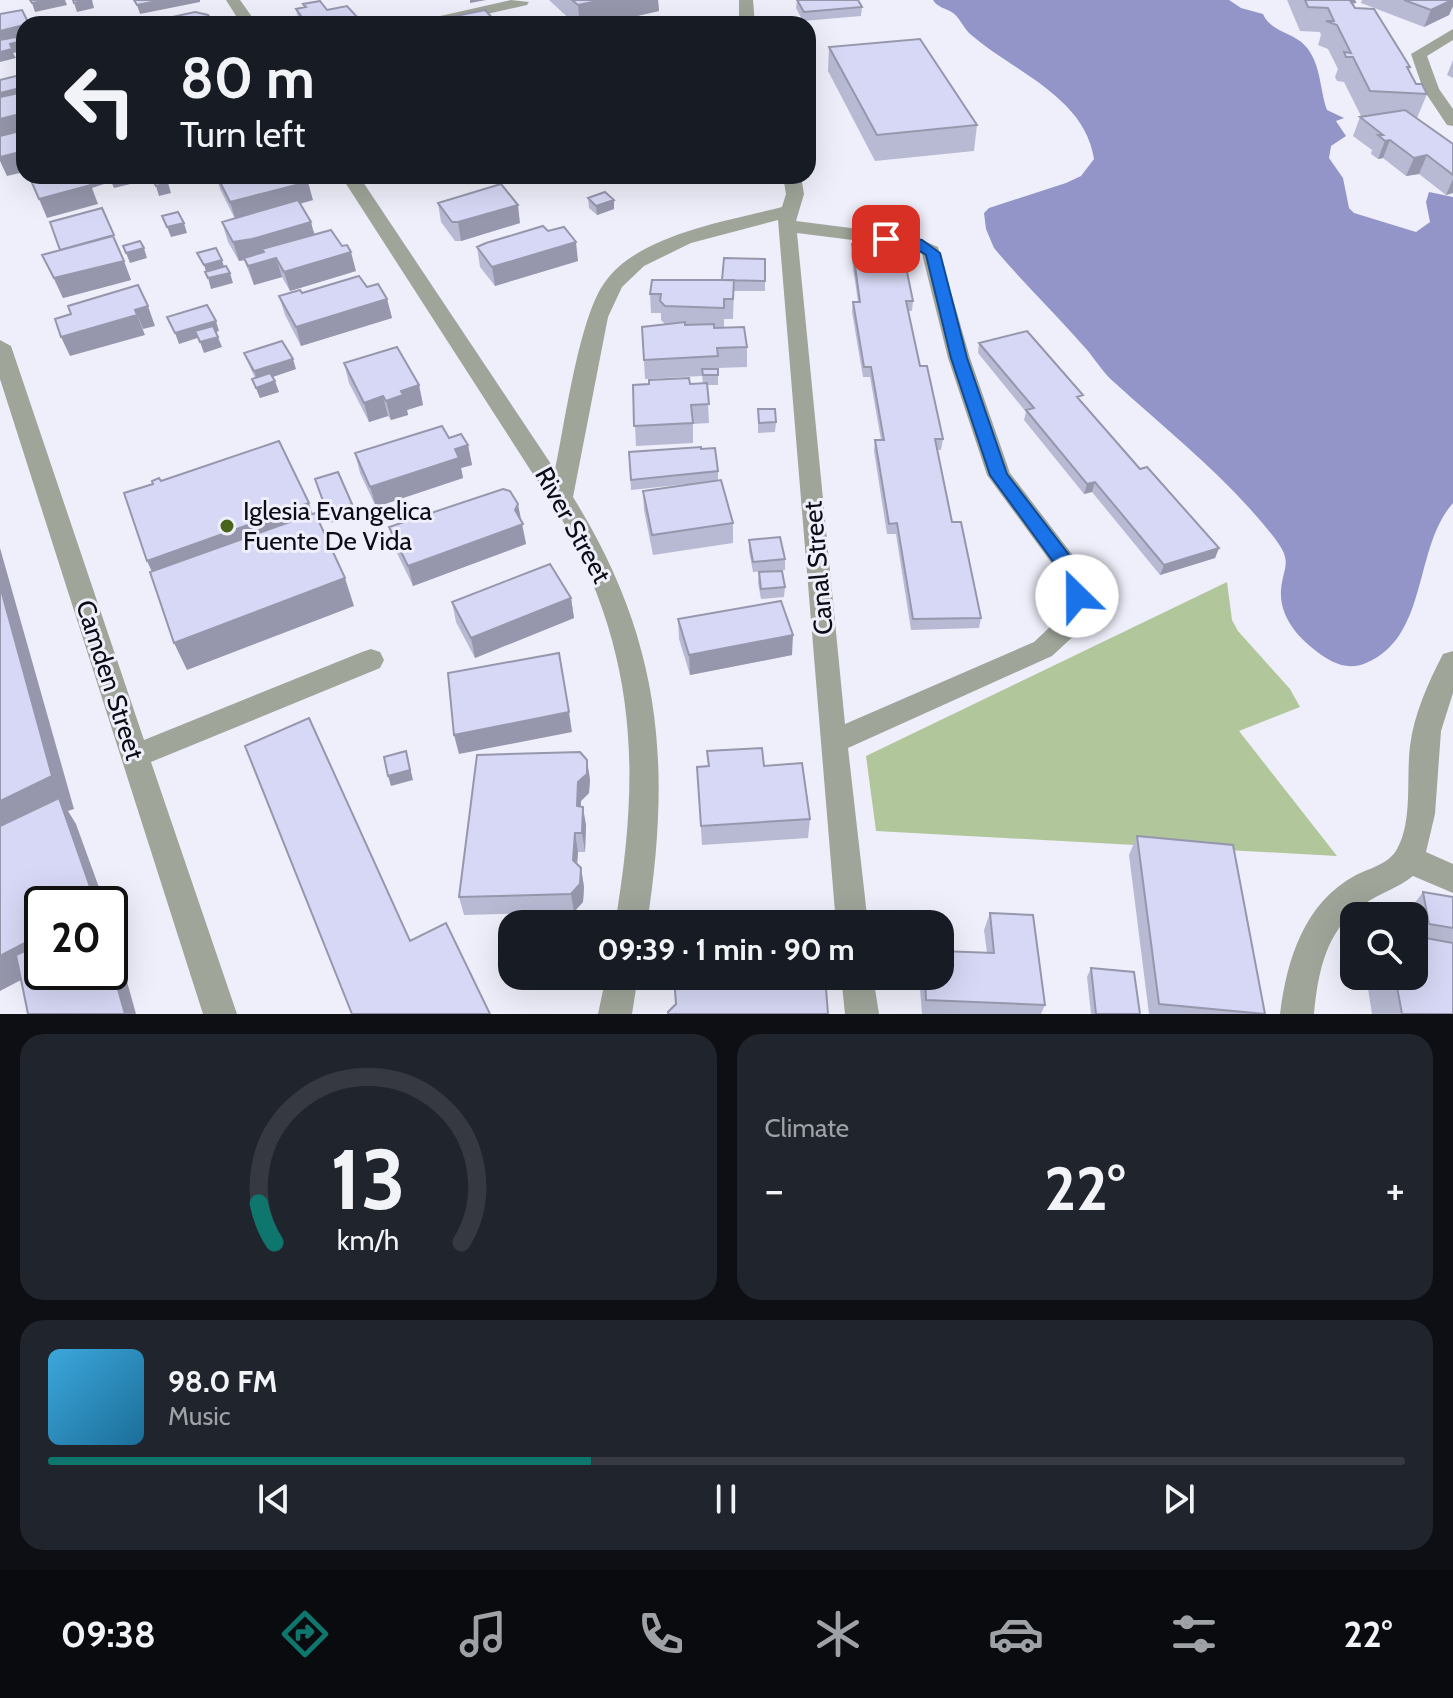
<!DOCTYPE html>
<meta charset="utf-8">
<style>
:root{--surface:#171b24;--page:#20242c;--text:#f1f3f6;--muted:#9ea1a6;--line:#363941;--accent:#0f766e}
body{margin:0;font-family:Cabin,sans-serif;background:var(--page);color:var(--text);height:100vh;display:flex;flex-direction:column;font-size:30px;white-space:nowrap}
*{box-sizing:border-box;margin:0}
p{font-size:26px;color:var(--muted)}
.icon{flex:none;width:44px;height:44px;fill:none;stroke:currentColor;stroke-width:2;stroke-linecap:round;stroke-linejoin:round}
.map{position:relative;height:1014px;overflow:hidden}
.side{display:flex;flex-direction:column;gap:20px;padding:20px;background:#0d0f14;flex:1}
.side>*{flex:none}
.banner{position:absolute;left:16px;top:16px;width:800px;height:168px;border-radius:24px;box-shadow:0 8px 32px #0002;background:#171b24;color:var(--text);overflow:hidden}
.fabs{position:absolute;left:1340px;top:902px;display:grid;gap:16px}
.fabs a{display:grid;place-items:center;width:88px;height:88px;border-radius:16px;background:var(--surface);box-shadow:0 8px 32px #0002;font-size:40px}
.speed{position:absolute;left:24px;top:886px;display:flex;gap:16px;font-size:40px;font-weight:700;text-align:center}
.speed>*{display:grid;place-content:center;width:104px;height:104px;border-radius:50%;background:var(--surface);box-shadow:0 8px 32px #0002;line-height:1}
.speed .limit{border:4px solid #111;border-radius:12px;background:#fff;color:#111}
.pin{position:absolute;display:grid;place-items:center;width:68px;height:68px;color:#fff;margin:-34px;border-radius:16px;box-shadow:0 4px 12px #0006}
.me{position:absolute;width:88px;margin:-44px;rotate:337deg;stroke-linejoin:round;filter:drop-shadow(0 0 6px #0008)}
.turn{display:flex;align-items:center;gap:28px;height:168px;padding:0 32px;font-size:36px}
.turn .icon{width:104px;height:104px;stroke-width:2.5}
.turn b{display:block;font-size:56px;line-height:68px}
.big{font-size:60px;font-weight:700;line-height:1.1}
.side .widget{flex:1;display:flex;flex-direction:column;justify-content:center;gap:12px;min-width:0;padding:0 28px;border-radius:24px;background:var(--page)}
.side .dial{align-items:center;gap:0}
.dial svg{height:208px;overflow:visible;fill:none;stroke:var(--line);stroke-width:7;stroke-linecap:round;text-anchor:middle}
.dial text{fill:var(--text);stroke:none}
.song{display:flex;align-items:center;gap:24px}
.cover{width:96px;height:96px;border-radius:12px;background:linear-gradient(135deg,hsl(200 70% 55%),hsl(200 70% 35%))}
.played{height:8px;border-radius:4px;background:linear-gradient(90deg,var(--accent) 40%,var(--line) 40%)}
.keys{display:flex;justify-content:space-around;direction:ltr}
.heat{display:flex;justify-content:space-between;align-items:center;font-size:44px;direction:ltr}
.side .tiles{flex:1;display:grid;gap:20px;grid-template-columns:1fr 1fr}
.widget:last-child{grid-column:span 2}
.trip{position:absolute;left:498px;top:910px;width:456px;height:80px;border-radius:24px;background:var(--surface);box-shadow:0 8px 32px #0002;font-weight:700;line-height:80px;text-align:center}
.tabs{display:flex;height:128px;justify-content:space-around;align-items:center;background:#090b0e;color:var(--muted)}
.tabs .icon{width:56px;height:56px}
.tabs .selected{color:var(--accent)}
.tabs b{font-size:36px;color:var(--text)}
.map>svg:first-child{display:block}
.green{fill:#b1c69a}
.water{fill:#9395c8}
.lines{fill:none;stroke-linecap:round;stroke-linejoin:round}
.minor{fill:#9fa599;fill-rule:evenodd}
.wall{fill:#b8bad3}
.shaded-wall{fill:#9697ac}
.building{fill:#d6d8f5;stroke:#9697ac;stroke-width:2}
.route{fill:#1a73e8;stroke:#114b97;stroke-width:2}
.poi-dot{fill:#486519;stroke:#efeffb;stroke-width:3}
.labels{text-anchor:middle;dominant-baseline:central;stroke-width:6;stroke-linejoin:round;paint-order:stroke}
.poi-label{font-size:26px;fill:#0c0c16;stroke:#efeffb;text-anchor:start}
.street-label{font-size:26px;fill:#0c0c16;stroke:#efeffb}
</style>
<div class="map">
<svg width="1453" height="1014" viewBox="0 0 1453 1014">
<rect width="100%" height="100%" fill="#efeffb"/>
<path class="green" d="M1227,582L1232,620L1238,631L1290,689L1300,707L1239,731L1337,856L876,831L866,756Z"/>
<path class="water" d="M933,0H1229L1241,8L1263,14C1271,33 1296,32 1308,49C1321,67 1320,90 1327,110L1344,118L1336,121L1346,136L1331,146L1329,158L1343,178L1349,208L1354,213L1416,232L1430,222L1426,202L1429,192L1453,197V503C1413,548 1429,637 1366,663C1352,669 1339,666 1326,658C1303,643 1279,620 1281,590C1283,567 1293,563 1276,540C1231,481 1170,433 1115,383C1104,374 1097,362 1088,351C1058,316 1024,284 994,248L986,229L984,213L989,208L1066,183L1081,176L1094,159C1085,96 1010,70 969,33C963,27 960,18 953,13C946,8 938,8 933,0Z"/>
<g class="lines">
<path class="minor" d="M226,0H240L257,24H241Z
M511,0L529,2L527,5L443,24H415L418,21Z
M739,0H753L755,24H739Z
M1453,29V40L1427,56L1439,89L1453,109V126L1447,125L1423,89L1411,54Z
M341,176H359L555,470C565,423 579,317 605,282C639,234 728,221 782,207L786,194L783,176H801L804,194L796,221L913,236L938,247L970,358L1010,473L1078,562L1090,589L1089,607L1077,633L1052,656L848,748L868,924H836L778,220L691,243L644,266L622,287L608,317L573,497C661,639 672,762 647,924H615C641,771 637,653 560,516ZM797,233L908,247L922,254L948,358L987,475L1058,572C1072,608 1059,619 1034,642L845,724Z
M0,340L11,346L144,740L362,652L371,649L380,652L384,660L380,668L151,762L237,1014H203L0,379Z
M1453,651V693L1441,731L1435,814L1426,852L1453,864V893L1413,876C1398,888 1380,893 1364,904C1326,929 1318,972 1314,1014H1280C1287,959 1304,903 1356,875C1370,868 1389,864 1397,849C1413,821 1406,778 1410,746C1414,714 1428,683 1443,654Z
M606,976H638L632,1014H598Z
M841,976H873L879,1014H845Z"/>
</g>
<path class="wall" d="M549,0H658L659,11L602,24H575Z
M797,0L862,7L861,16L803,21L796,8Z
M1287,0H1354L1355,2L1354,6L1410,67L1409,70L1416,84L1427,94L1417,118L1453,144V193L1446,195L1419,174L1406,176L1383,158L1378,159L1371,154L1372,150L1353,136L1360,117L1367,116H1361L1344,82L1337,81L1335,77L1338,69L1328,49L1318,45L1321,35L1320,32L1300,31Z
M1362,0H1453V6L1449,15L1424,27L1361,3Z
M303,4L359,24H303L298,18L296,9L304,8Z
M829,47L977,125L974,151L875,161L828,71Z
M1453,60V78L1447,75Z
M216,176H265L313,200L300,204L315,234L356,271L290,291L282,277L254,285L244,260L239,261L228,242L222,222L235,219L220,189Z
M588,198L614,200V209L597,215L589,208Z
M438,203L520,223L461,241H455L441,222Z
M852,244L913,301L912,311H908L920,366L943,439L941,450H937L952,522L981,618L979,628L911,630L896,534H887L874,451L875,440H881L870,377H863L852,312L853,302H858L851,254Z
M117,245L131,280L63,298L42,255L61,250Z
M477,247L578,261L495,286L480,267Z
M765,259V291H734L733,319H724V327H714V328L747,347V367L718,368V385H707L709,423L693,424V443L636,446L633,385L703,383L702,376L645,379L642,327L665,324L661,320V313H651L650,294L722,280Z
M367,287L387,299L392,318L301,346L285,315L279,296Z
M979,343L1082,402L1140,469L1219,548L1215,558L1160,575L1092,492L1084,494L1024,420L1026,412L978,353Z
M244,353L296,369L272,377L279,392L260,398L252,379L255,378L248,363Z
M344,363L419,385L423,405L407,410L408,415L391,420L388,416L369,422L349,383Z
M758,409L776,422L775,432L758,433Z
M449,438L468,445L472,465L461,468L463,478L376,507L360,473L355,453Z
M701,449L718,471V480L733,523V543L653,555L644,510L643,491L688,484L631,490L629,452Z
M521,519L526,544L413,586L394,547L389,527Z
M749,540L785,559V570L753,572L749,551Z
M759,572L785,587L784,597L761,599L758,583Z
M571,598L574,618L475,658L456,622L452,602Z
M678,619L792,655L690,675L679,639Z
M707,751L764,766L810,819L808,838L702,845L697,767L708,766Z
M590,779L589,793L581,801V807L586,825L585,852H578L577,864L581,868L584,887L583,902L574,912L464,915L459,897Z
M1137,836L1265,1014H1149L1129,855Z
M1423,892L1453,897V1014H1372L1366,976H1414V916H1405Z
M990,913L1045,1005L1041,1014H922L919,976H940L987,953L984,930Z
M1091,968L1140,1014H1091L1087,977Z"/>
<path class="shaded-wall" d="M48,0H65L67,5L35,12L32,3Z
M87,0H92L94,8L77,12L74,3Z
M162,0H200V2L140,14L137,5Z
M470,0H486L470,3Z
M602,0H658L659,11L602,24H580L578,5Z
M1453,0V6L1449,15L1424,27L1431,10Z
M358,18L359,24H327Z
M24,25V35L0,41V31Z
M18,42L22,51L13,53L16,58L0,62V52L10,44Z
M24,87V97L0,103V93Z
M24,113V133L0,139V119Z
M1390,140L1383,158L1378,159L1385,141Z
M24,151V172L7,176L0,161V157Z
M1427,155L1419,174L1406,176L1414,158Z
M86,176H104L107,183L92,188L98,204L47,218L39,199Z
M120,176H146L147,180L114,188L110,179Z
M419,176H439L420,182Z
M1453,179V193L1446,195Z
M308,182L313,200L236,221L230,202Z
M168,183L171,193L159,196L156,186Z
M614,200V209L597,215L596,206Z
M518,205L520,223L461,241L458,222Z
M311,222L316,241L258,258L239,261L233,242Z
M184,223L187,233L171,237L167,227Z
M576,242L578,261L495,286L492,267Z
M144,248L147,258L130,263L126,253Z
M351,252L356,271L290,291L284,272Z
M276,258L282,277L254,285L248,266Z
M222,260L225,270L207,275L204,265Z
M124,261L131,280L63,298L54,278Z
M230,273L233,283L211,289L208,278Z
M387,299L392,318L301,346L296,327Z
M148,306L155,326L143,329L135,310Z
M137,315L145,335L70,356L61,337Z
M216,321L219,331L179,344L175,333Z
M218,337L222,347L204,353L200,342Z
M293,359L296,369L258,382L254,371Z
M275,381L279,392L260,398L256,388Z
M419,385L423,405L407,410L408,415L391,420L386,401L401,391Z
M383,396L388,416L369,422L364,403Z
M468,445L472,465L461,468L463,478L376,507L370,487L455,449Z
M1095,482L1092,492L1084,494L1087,484Z
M309,503L318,531L160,589L147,561Z
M352,504L355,515L330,523L327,512Z
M518,504L526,544L413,586L408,566L515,510Z
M0,548L74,809L68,811L76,824L105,904H96L0,844Z
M1219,548L1215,558L1160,575L1164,565Z
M345,578L354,606L187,670L174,643Z
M571,598L574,618L475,658L471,638Z
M793,635L792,655L690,675L689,655Z
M569,712L572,732L459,754L454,735Z
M406,751L413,780L391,786L388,776Z
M587,760L590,779L589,793L581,801L580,825L577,806L578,782Z
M583,807L586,825L585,852L582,833Z
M575,833L578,852L576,878L573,860Z
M581,868L584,887L583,902L574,912L571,894Z
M110,918L115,931L110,933Z
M42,934V969L0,991V956Z
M110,934L116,942L136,1014H125L110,961Z"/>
<path class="building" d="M30,0H48L32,3Z
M73,0H87L74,3Z
M134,0H162L137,5Z
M572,0H602L578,5Z
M797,0H858L862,7L804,12Z
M1305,0H1354L1355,2H1351L1355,8L1374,9L1410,67H1407L1416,84H1422L1427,94L1370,91L1353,57H1346L1344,52L1351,53L1337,25L1326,21H1334L1328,8L1308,7Z
M1404,0H1452L1431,10Z
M320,1L327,10L347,6L358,18L327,24H307L296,9L306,7L303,4Z
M22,10L29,24H24V25L0,31V14Z
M485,10L498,24H451L446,18Z
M195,12L208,15L213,22L209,24H151L149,22Z
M417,21L420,24H405Z
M16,37L18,42L10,44L12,49L0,52V40Z
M920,39L977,125L877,135L829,47Z
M24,74V87L0,93V80Z
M24,92V113L0,119V97Z
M1405,110L1453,144V175L1427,155L1414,158L1390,140L1385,141L1378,135H1383L1360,117Z
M24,130V151L0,157V136Z
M29,176H87L91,185L39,199Z
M217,176H305L308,182L230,202Z
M164,177L168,183L156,186L153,180Z
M501,184L518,205L458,222H452L438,203Z
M605,192L614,200L596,206L588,198Z
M298,200L311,222L252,239L233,242L222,222Z
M102,208L114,235L60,250L50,222Z
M178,212L184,223L167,227L162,216Z
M543,226L548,231L564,227L576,242L492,267L477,247L486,243Z
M331,230L342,246L347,245L351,252L284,272L276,258L248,266L244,258L264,252L262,249Z
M113,236L124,261L54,278L42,255Z
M140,241L144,248L126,253L123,246Z
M901,243L913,301H906L920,366H927L943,439H935L952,522H961L981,618L913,619L897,523L889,524L875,440H884L871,367H864L853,302H860L852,244Z
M216,248L222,260L204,265L197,253Z
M724,258L765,259V281L722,280Z
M226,266L230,273L208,278L205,272Z
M359,276L367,287L378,284L387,299L296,327L279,296L300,290L302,293Z
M652,280H734L733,299H724V308L665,306L660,301L661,294H650Z
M138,285L148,306L135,310L137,315L61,337L55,319L71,314L68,306Z
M207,305L216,321L175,333L167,317Z
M685,322V325L714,324V328L744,327L747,347L717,348L718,356L644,360L642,327Z
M213,326L218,337L200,342L195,331Z
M1027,331L1083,395L1077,397L1140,469L1147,467L1219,548L1164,565L1095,482L1087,484L1026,410L1034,408L979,343Z
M282,341L293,359L254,371L244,353Z
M397,347L419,385L401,391L403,395L386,401L383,396L364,403L344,363Z
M702,369H718V375H703Z
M270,373L275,381L256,388L252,379Z
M689,378L690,384L707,383L709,404L691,405L693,423L634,426L633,385L649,384V380Z
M758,409H775L776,422L759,423Z
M442,426L449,438L461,434L468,445L455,449L459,458L370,487L355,453Z
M279,441L309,503L147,561L124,493L153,484L152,481L159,478L161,481Z
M701,447V449L715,448L718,471L631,480L629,452Z
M338,472L352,504L327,512L315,479Z
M721,480L733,523L652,535L643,491Z
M503,489L510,491L518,504L515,510L523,524L408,566L389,527Z
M315,513L345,578L174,643L150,572Z
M780,537L785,559L753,562L749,540Z
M550,564L571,598L471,638L452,602Z
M782,571L785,587L761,589L759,572Z
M0,586L52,776L0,801Z
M781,601L793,635L689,655L678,619Z
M559,653L569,712L454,735L448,673Z
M309,718L410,941L446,923L490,1014H352L245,746Z
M762,748L764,766L802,763L810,819L701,826L697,767L709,766L707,751Z
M406,751L410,770L388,776L384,757Z
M580,752L587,760V774L578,782L577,806L583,807L582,833H575L573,860L581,868L580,884L571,894L459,897L477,755Z
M59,798L96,904H42V934L0,956V826Z
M1137,836L1233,845L1265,1014L1159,1004Z
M1423,892L1453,897V928L1429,924Z
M990,913L1033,915L1045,1005L926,1000L925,976H940V951L994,953Z
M1414,936L1453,943V1014H1402L1395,976H1414Z
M42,943V972H110V961L125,1014H28L16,955Z
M1091,968L1134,972L1140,1014H1096Z
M684,976H825L828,1014H668V1012L676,1004L675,990Z"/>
<path class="route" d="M886,234L922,240L940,253L967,358L1007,474L1076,564L1087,596L1084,601H1070L1060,571L990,475L951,358L926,255L913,247L881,242L878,239Z"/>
<circle class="poi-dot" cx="227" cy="526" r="8"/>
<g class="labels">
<g class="poi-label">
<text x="243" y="511">Iglesia Evangelica<tspan x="243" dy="30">Fuente De Vida</tspan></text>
</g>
<g class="street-label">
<text transform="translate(573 525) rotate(61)">River Street</text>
<text transform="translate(818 568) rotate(-95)">Canal Street</text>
<text transform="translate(110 680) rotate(72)">Camden Street</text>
</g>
</g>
</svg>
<div class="fabs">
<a><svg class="icon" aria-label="search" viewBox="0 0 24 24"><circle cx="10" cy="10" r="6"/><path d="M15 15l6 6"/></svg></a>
</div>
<div class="speed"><div class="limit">20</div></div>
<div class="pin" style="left:886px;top:239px;background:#d93025"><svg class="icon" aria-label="arrive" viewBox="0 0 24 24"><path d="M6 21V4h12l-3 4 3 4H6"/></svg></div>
<svg class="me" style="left:1077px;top:596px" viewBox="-20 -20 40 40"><circle r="19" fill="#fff"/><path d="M0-13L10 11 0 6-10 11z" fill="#1a73e8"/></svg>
<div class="trip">09:39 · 1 min · 90 m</div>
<div class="banner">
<div class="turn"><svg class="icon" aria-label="left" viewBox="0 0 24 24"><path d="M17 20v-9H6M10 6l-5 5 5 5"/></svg><div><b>80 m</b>Turn left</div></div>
</div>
</div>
<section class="side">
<div class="tiles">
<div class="widget dial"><svg viewBox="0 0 100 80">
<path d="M14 69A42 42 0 1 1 86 69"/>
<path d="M14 69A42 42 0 0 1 8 54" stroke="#0f766e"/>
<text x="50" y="56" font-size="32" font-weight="700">13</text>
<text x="50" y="72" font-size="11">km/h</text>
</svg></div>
<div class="widget"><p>Climate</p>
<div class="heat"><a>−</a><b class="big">22°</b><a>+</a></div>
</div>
<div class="widget">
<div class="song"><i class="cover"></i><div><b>98.0 FM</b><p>Music</p></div></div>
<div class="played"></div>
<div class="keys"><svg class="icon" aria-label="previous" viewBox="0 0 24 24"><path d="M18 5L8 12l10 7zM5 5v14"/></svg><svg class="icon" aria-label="pause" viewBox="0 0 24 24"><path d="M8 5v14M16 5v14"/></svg><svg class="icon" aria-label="next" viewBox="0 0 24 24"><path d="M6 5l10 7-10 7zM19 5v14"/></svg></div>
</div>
</div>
</section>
<nav class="tabs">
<b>09:38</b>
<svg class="icon selected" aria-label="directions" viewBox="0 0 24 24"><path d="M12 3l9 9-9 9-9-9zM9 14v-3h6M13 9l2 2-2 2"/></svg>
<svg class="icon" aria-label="music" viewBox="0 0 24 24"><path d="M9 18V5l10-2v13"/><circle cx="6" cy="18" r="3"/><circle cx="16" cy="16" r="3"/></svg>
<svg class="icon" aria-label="phone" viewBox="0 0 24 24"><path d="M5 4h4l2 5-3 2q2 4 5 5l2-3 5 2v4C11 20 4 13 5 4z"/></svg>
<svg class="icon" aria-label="climate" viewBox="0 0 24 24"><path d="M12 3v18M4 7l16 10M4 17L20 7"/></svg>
<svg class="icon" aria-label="car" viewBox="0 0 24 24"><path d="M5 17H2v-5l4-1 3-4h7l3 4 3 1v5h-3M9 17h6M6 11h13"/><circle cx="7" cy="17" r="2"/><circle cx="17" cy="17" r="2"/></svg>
<svg class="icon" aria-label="filters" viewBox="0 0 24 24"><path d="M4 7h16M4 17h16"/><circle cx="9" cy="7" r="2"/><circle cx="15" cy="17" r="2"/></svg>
<b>22°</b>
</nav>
